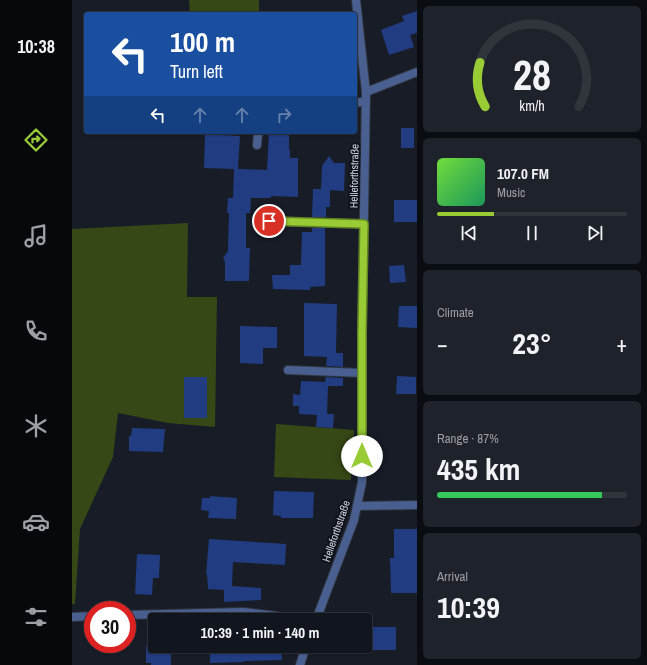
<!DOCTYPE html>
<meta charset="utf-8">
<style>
:root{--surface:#11151d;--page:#1e222a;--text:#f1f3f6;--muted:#9c9fa4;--line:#30343b;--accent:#99cb35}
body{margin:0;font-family:"Archivo Narrow",sans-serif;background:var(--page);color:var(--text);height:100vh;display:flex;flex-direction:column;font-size:15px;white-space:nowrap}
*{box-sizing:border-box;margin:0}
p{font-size:13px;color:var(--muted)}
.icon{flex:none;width:22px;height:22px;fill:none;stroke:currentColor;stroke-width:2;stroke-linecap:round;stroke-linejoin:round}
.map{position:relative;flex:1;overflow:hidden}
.panel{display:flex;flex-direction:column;gap:6px;padding:6px;background:#090c10;width:230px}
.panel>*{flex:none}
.guide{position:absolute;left:12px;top:12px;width:273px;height:122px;border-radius:4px;box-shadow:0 1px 3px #0004,0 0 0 1px var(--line);background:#1a4fa0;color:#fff;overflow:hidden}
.speed{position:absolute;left:12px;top:601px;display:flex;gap:8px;font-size:20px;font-weight:700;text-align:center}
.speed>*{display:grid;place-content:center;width:52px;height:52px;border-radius:50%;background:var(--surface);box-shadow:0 1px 3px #0004,0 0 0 1px var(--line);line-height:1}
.speed .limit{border:6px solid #d22;background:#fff;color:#111}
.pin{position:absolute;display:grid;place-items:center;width:34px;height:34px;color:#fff;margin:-17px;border:2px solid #fff;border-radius:50%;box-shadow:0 1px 4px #0007}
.me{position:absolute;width:44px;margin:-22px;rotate:0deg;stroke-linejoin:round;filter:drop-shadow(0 0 3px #0008)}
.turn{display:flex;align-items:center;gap:14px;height:84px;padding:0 20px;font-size:18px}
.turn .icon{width:52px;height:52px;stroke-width:2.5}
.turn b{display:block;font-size:28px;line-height:34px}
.lanes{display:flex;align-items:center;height:38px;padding:0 20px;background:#0003;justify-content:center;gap:20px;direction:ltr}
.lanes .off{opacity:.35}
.big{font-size:30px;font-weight:700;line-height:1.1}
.panel .widget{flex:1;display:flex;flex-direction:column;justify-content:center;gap:6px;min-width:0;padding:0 14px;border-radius:6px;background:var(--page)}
.panel .dial{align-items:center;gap:0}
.dial svg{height:104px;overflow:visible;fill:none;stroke:var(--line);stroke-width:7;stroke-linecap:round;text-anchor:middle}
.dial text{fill:var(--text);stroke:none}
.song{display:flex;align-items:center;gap:12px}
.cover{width:48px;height:48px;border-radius:6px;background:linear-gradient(135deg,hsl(100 70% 55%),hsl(150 70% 35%))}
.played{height:4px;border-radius:2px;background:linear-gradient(90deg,var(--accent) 30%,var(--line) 30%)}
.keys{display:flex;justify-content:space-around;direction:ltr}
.heat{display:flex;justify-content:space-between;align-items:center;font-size:22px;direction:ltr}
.charge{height:6px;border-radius:3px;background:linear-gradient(90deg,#34c759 87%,var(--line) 0)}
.trip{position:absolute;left:76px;top:613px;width:224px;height:40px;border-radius:4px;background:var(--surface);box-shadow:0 1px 3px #0004,0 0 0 1px var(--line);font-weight:700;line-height:40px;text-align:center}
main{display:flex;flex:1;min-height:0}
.dock{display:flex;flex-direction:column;width:72px;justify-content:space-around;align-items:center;background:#07080c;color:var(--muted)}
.dock .icon{width:28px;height:28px}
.dock .current{color:var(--accent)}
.dock b{font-size:18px;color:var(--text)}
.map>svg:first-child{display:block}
.green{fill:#364816}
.building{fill:#213c80}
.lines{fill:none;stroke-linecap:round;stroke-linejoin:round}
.lane-casing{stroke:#313640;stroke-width:10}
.street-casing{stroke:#313640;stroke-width:10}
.lane{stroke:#495f8f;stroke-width:8}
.street{stroke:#495f8f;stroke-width:8}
.route-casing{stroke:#638422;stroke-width:10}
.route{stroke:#99cb35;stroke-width:7}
.labels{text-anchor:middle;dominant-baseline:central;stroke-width:4;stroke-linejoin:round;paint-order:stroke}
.street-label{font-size:11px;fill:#d0d4db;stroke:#0f131d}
</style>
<main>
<nav class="dock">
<b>10:38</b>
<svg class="icon current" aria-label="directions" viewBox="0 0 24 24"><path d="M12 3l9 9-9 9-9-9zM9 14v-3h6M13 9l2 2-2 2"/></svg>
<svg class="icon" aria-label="music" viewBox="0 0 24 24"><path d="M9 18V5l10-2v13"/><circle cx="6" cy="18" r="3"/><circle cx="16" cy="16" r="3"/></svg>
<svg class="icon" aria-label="phone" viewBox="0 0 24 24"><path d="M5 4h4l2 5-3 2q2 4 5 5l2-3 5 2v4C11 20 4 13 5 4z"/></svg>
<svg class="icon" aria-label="climate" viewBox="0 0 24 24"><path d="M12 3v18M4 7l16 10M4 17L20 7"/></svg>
<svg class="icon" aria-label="car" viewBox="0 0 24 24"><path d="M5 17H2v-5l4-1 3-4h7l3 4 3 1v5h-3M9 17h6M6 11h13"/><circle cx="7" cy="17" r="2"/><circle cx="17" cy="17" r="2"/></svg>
<svg class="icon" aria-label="filters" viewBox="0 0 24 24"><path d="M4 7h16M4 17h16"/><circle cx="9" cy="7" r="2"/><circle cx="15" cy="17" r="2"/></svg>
</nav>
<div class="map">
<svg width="345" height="665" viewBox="0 0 345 665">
<rect width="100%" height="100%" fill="#171c27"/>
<path class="green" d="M117,0H187V14H118Z
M116,223L115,297H145L143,427L96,423L46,413L41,457L8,529L3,604H0V229Z
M204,424L282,430L279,480L202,477Z"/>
<path class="building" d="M345,11V33L338,35L342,47L317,55L309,30L332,21L330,16Z
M329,128H342V148H329Z
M197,132H217V150H218V158H226V197L199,196V198H179L178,213H174V248H178L177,281H153V262L151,258L156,251V247L157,213H155L156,198H161L162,169L132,168L133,134L168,136L166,169L195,170Z
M257,156L262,163H273L272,191L258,190V207H254V217H240L241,189H249L250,166Z
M322,200H345V222H322Z
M240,228H253V286L238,287V290L201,289L200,275H218V265H229L230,232H240Z
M332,265L334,282L318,283L317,266Z
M232,303L265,304L264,353H271V367L254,366L255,357L232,356Z
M327,306H345V328L326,327Z
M168,326L205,327V348H191V364L168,363Z
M325,376L344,377V394H324Z
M112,377H135V418H112Z
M254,377L271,378V386H256L255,414H262L261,428L244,427L245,415L227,414V406H221V394L228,395L229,381L253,382Z
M60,428L93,429L91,452L57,451V436H59Z
M202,491L242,492L241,518H209V516L201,515Z
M138,496L165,498L164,519L136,518L137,511L129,510L130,498H138Z
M322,529H345V593H319L318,558H322Z
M137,539L214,544L213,565L161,562L160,586L189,588V600L152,602V590L136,589L135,574H134Z
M65,554L88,555L87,578H81L80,595L63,594Z
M293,627H324V650H293Z
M74,646H99V665H79V663H74Z
M138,646H209L210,660L172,661V662L138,663Z"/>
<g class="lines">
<g class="lane-casing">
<path id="lane" d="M283,103L294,101
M185,145L186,133L188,132
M197,221L292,224
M216,370L290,373
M285,506L345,505"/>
</g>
<g class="street-casing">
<path id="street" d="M294,92L345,72
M55,615L171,612L205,616L213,620
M0,617L21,616
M244,620L282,520L290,482V332L294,92L284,0
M228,665L234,646"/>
</g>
<use href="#lane" class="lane"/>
<use href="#street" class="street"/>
</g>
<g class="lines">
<g class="route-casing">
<path id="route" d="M197,221L292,224L290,332V456"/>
</g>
<use href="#route" class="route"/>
</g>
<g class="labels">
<g class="street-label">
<text transform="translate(282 176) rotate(-89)">Helleforthstraße</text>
<text transform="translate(264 531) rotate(-71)">Helleforthstraße</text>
</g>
</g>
</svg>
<div class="speed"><div class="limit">30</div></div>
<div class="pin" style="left:197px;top:221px;background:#d93025"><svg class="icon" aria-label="arrive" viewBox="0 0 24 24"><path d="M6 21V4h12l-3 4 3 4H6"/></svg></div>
<svg class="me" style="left:290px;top:456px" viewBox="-20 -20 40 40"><circle r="19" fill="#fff"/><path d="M0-13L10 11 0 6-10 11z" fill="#99cb35"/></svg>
<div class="trip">10:39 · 1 min · 140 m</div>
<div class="guide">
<div class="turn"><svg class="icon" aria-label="left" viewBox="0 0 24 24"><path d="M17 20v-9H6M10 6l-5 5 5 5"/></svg><div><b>100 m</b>Turn left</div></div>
<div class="lanes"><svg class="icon" aria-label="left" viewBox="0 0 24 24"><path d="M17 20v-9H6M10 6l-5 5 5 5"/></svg><svg class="icon off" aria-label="ahead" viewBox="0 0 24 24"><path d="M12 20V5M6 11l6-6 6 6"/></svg><svg class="icon off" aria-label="ahead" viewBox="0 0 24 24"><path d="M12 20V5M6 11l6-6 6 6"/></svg><svg class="icon off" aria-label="right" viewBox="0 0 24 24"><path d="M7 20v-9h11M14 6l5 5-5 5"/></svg></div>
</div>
</div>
<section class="panel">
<div class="widget dial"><svg viewBox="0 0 100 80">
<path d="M14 69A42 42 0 1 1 86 69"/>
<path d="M14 69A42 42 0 0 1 10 35" stroke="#99cb35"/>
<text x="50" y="56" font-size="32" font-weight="700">28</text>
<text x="50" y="72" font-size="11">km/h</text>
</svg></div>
<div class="widget">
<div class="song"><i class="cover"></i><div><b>107.0 FM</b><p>Music</p></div></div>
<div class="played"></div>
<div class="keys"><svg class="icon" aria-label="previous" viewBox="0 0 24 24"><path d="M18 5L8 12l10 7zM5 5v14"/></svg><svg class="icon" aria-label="pause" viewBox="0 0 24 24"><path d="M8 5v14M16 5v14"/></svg><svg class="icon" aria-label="next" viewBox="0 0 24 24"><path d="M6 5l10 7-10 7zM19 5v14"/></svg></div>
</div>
<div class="widget"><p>Climate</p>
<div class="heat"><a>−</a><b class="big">23°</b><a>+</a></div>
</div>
<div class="widget"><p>Range · 87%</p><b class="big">435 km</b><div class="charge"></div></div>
<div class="widget"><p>Arrival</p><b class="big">10:39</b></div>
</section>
</main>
